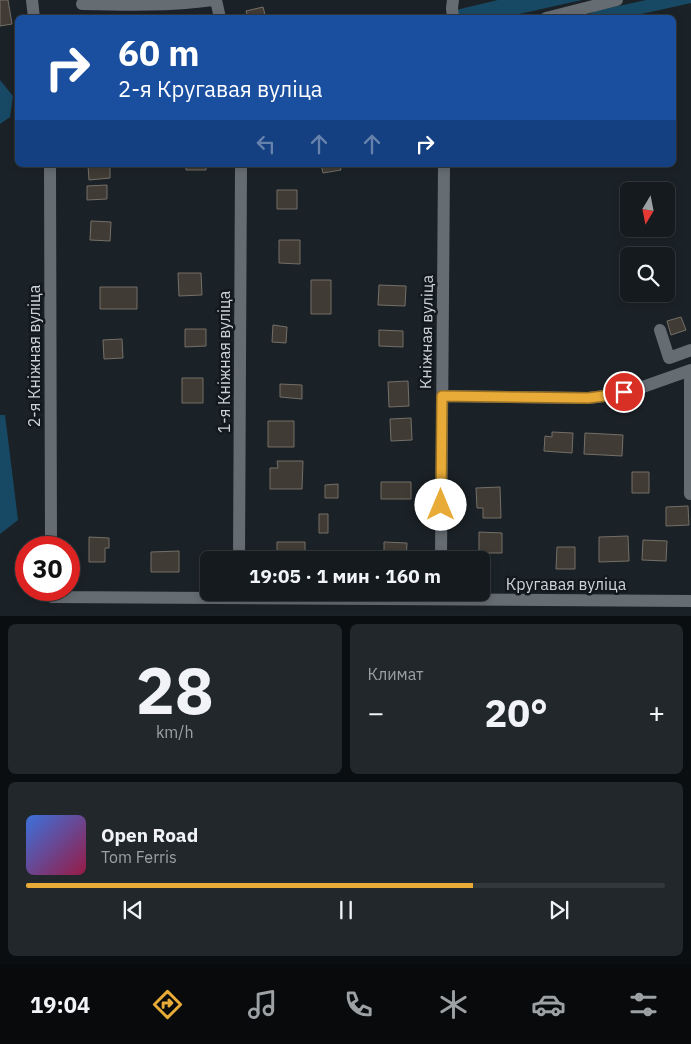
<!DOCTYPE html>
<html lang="ru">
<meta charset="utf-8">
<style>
:root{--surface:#141a1d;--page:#21272a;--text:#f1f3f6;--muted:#9da1a4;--line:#33383b;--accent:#e8ab37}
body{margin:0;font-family:"IBM Plex Sans",sans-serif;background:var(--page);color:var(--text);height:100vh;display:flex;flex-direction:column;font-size:19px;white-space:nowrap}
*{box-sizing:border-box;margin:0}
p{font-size:16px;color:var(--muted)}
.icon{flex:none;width:28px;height:28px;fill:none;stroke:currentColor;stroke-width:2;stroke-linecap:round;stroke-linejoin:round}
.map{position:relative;height:616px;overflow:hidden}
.sheet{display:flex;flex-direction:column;gap:8px;padding:8px;background:#0b0e10;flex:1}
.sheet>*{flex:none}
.top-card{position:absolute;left:15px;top:15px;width:661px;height:152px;border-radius:8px;box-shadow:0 2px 8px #0003,0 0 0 1px var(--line);background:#1a4fa0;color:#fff;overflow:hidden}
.needle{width:32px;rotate:190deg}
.controls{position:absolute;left:620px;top:182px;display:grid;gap:10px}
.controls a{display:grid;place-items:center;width:55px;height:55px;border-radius:8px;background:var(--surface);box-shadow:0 2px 8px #0003,0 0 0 1px var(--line);font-size:25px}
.speed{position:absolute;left:15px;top:536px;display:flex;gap:10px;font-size:25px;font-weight:700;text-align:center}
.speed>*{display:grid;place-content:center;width:65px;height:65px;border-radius:50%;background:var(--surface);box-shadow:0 2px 8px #0003,0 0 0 1px var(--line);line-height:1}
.speed .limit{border:8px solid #d22;background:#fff;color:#111}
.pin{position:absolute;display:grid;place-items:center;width:42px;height:42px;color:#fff;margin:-21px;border:2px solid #fff;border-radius:50%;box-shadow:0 1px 5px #0007}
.me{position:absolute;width:55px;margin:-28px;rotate:0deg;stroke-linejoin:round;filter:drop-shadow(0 0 4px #0008)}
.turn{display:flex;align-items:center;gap:18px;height:105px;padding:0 20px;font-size:22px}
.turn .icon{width:65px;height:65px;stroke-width:2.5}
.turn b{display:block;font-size:35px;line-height:42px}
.lanes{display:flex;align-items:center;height:48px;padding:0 20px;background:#0003;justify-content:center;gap:25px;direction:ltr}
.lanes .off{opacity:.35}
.big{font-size:38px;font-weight:700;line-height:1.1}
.sheet .card{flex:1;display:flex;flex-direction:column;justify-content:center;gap:8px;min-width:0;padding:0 18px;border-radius:8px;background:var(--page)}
.sheet .dial{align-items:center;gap:0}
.dial b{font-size:65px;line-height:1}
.song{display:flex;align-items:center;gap:15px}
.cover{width:60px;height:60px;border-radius:8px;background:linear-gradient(135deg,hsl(220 70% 55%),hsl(340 70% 35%))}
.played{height:5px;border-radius:2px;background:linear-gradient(90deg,var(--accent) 70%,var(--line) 70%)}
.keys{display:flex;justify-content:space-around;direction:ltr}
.heat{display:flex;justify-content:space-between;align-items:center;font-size:28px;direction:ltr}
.sheet .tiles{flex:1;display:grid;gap:8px;grid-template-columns:1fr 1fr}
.card:last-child{grid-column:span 2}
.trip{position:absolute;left:200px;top:551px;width:290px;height:50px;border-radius:8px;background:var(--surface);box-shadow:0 2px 8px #0003,0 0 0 1px var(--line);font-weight:700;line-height:50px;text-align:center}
.menu{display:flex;height:80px;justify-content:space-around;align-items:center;background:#080a0c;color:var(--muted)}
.menu .icon{width:35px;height:35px}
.menu .on{color:var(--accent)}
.menu b{font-size:22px;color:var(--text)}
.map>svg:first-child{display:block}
.green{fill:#184964}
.building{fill:#403b34;stroke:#746f67}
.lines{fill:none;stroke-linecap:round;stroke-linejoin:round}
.minor{stroke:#656d73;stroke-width:12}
.route-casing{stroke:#976f24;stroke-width:12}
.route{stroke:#e8ab37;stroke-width:9}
.labels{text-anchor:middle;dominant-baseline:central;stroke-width:5;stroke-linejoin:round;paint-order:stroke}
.street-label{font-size:16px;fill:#cdd2d5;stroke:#12191e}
</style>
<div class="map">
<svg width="691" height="617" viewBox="0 0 691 617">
<rect width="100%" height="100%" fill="#1b2227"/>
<path class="green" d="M498,0H582L506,17H458L456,10Z
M646,0H691V3L628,17L580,18L596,11Z
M0,80L13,96L10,117L0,124Z
M0,415H5L18,520L0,534Z"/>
<path class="building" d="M0,0H8L12,24L0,26Z
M263,7L266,18H248L246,11Z
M88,165H110V178L89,180Z
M186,165H206V170H186Z
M321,165H340L341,170L323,173Z
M107,185V199L87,200V186Z
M277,190H297V209H277Z
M91,221L111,222L110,241L90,240Z
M279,240H300V264L279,263Z
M178,273H201L202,295L179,296Z
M311,280H331V314H311Z
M379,285L406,286L405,306L378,305Z
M100,287H137V309H100Z
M681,317L686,330L671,335L667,321Z
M273,325L287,327L286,343L272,342Z
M185,329H206V346L185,347Z
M379,330L403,331V347L379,346Z
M122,339L123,358L104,359L103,340Z
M182,378H203V403H182Z
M408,381L409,406L389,407L388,382Z
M280,384L302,385V399L280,397Z
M411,418L412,440L391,441L390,419Z
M268,421H294V447H268Z
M552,432L573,433L572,453L544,451L545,436L552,437Z
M585,433L623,435L622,456L584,454Z
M277,461H303L302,489H270V468H278Z
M632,472H649V493H632Z
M381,482H411V499H381Z
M338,484V498H325V485Z
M500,487L501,518H483V508H477L476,488Z
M688,506L689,525L666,526V507Z
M319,514H328V533H319Z
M479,532L502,533V553H479Z
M628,536L629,561L599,562V537Z
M89,537L109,538V548H105V562H89Z
M643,540L667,541L666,561L642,560Z
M277,542H305V560H277Z
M384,542L407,543L406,560H384Z
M557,547H575V569H556Z
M179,551V572H151V552Z"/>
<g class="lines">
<path class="minor" d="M32,0L34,18
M216,0L220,18
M453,0L452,8L453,18
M82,4C126,5 169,6 213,0
M546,18L617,0
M50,165L51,548
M660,330L669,358L691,350
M690,371V494
M442,396L589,398L612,395L637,389L691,370
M239,560L241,165
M441,560L444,165
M52,590V597L691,601"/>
</g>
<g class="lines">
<g class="route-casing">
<path id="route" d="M441,505L442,396L588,398L612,395L624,392"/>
</g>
<use href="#route" class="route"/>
</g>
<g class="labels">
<g class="street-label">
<text transform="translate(426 332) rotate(-89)">Кніжная вуліца</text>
<text transform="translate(34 356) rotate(-90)">2-я Кніжная вуліца</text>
<text transform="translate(224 362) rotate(-90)">1-я Кніжная вуліца</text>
<text x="566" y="584">Кругавая вуліца</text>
</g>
</g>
</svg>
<div class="controls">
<a><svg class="needle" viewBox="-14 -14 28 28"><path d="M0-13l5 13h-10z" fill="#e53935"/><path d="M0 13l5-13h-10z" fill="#9da1a4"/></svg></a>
<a><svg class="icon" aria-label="search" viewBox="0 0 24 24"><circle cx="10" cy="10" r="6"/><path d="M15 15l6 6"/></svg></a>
</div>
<div class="speed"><div class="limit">30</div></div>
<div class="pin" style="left:624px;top:392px;background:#d93025"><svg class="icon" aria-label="arrive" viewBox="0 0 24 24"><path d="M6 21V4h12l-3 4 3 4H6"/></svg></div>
<svg class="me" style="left:441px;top:505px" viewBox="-20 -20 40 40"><circle r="19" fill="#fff"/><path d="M0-13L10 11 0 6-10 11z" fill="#e8ab37"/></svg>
<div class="trip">19:05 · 1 мин · 160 m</div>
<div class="top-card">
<div class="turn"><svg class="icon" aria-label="right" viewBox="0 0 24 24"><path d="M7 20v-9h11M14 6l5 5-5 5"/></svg><div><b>60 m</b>2-я Кругавая вуліца</div></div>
<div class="lanes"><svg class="icon off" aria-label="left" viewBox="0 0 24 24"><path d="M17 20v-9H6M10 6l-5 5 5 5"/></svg><svg class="icon off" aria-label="ahead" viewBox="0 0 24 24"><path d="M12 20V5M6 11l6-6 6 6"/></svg><svg class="icon off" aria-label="ahead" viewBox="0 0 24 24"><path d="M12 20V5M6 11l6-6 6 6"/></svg><svg class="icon" aria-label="right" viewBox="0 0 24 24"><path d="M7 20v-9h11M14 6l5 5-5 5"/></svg></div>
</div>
</div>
<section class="sheet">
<div class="tiles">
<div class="card dial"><b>28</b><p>km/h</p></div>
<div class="card"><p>Климат</p>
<div class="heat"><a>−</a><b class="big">20°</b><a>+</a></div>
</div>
<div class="card">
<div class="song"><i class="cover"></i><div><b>Open Road</b><p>Tom Ferris</p></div></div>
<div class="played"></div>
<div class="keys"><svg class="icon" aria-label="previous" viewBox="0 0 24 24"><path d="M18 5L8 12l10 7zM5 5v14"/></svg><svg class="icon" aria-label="pause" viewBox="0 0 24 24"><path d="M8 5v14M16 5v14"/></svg><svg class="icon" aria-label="next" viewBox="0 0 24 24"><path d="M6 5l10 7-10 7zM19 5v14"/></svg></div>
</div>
</div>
</section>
<nav class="menu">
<b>19:04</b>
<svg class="icon on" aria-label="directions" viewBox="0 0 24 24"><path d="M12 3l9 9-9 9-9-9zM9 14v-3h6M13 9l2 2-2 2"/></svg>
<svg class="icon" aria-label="music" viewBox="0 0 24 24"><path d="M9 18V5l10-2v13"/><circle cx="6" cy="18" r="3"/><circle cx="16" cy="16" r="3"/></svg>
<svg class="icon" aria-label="phone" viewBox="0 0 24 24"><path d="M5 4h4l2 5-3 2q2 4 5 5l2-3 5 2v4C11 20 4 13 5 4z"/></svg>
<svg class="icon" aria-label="climate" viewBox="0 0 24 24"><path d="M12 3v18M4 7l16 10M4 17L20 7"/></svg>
<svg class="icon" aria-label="car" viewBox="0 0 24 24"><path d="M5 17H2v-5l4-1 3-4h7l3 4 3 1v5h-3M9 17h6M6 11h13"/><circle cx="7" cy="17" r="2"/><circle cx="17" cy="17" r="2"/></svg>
<svg class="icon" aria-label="filters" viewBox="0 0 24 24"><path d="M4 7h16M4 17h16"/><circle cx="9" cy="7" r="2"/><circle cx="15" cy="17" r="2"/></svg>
</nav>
